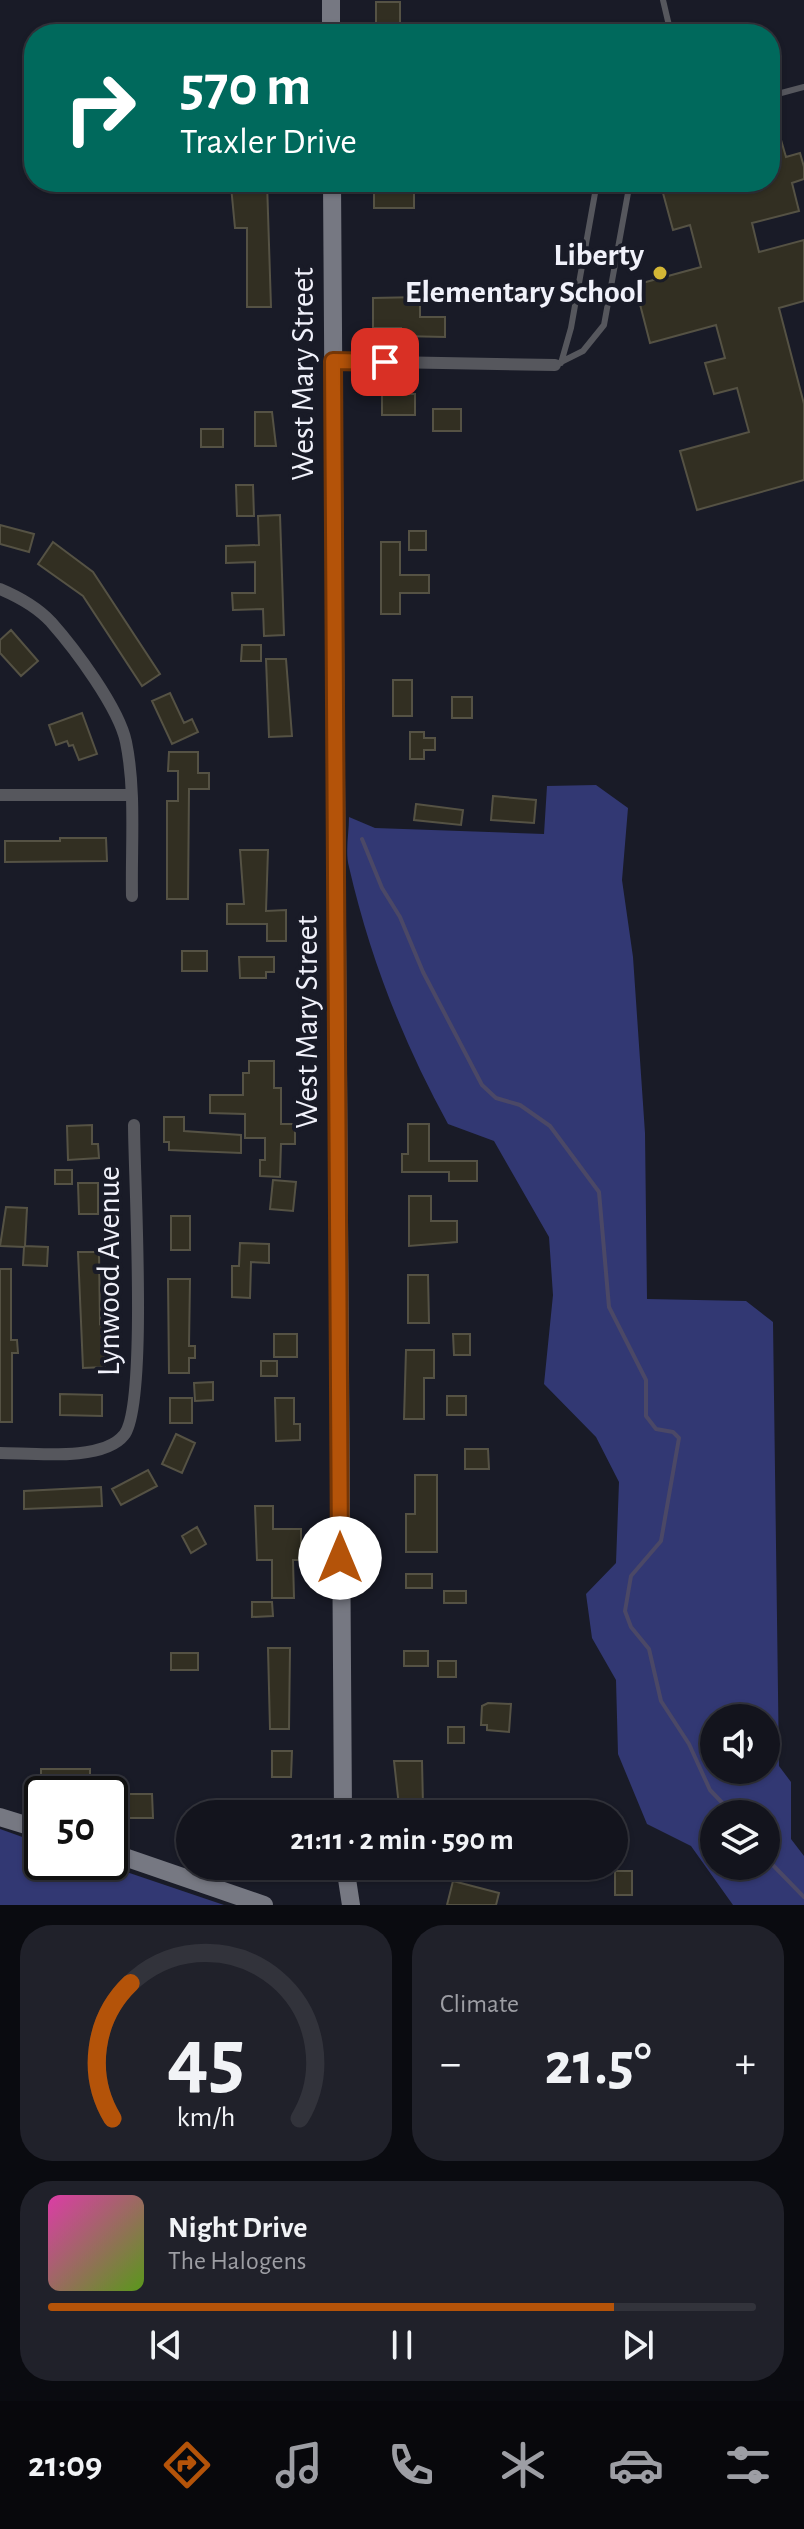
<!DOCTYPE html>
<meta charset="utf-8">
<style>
:root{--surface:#13141d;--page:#20212a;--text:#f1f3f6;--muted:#9d9ea4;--line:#32333b;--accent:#b45309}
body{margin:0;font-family:"Alegreya Sans",sans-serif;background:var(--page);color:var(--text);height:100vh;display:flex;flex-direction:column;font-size:30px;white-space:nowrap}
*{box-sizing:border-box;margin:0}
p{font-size:26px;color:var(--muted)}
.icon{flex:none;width:44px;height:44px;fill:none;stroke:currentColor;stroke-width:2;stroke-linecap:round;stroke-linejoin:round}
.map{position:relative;height:1905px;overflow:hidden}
.sheet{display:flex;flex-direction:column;gap:20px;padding:20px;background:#0a0b10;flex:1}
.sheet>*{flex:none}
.top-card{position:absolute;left:24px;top:24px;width:756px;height:168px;border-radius:32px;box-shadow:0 2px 6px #0004,0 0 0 2px var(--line);background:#00695c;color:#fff;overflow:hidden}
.fabs{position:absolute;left:700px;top:1704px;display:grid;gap:16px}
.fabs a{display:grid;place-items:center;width:80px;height:80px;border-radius:50%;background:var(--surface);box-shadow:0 2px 6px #0004,0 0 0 2px var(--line);font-size:40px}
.speed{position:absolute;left:24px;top:1776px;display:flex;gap:16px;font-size:40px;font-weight:700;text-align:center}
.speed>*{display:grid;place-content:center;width:104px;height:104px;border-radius:50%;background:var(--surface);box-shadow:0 2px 6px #0004,0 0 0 2px var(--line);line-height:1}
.speed .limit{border:4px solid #111;border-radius:12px;background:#fff;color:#111}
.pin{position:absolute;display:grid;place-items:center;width:68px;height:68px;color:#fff;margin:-34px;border-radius:16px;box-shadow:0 4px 12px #0006}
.me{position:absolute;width:88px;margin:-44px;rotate:0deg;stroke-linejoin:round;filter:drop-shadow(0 0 6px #0008)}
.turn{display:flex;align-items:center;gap:28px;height:168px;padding:0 24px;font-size:36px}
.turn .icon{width:104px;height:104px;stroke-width:2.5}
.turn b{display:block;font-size:56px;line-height:68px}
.big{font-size:60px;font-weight:700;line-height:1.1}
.sheet .widget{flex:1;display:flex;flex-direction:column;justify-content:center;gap:12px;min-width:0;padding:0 28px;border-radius:32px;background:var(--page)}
.sheet .dial{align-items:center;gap:0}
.dial svg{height:208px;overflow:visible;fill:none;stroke:var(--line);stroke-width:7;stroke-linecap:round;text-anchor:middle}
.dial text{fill:var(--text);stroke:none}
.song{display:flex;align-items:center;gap:24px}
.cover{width:96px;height:96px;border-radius:12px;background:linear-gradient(135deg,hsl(320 70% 55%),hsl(90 70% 35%))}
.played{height:8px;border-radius:4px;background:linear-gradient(90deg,var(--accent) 80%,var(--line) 80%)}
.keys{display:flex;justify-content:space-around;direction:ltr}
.heat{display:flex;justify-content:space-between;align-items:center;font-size:44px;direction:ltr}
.sheet .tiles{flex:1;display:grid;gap:20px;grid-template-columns:1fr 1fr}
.widget:last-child{grid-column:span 2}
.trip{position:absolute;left:176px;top:1800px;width:452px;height:80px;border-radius:40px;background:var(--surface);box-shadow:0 2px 6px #0004,0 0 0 2px var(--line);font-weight:700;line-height:80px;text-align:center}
.dock{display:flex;height:128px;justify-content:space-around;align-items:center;background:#08080c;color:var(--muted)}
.dock .icon{width:56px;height:56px}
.dock .on{color:var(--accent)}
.dock b{font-size:36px;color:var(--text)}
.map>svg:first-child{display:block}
.green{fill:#323873;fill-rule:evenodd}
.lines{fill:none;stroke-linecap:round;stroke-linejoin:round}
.stream{stroke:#4b4866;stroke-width:4}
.building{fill:#322f22;stroke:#555244;stroke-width:2}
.lane{stroke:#56575d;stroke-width:6}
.street{stroke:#56575d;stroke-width:12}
.secondary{stroke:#767882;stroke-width:18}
.route-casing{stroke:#753606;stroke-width:20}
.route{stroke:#b45309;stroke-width:14}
.poi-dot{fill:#d3b635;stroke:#191b27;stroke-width:3}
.labels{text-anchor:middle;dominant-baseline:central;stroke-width:8;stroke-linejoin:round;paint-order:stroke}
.poi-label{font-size:32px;font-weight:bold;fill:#f0f1fa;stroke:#191b27;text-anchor:end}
.street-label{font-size:32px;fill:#f0f1fa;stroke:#191b27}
</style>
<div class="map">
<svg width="804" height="1905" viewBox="0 0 804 1905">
<rect width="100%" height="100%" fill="#191b27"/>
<path class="green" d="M596,785L628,808L622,880L633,957L645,1133L647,1299L746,1301L773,1322L779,1766L791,1782V1839L804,1856V1905H733L691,1846L647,1824L618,1754L616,1680L592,1638L586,1594L616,1563L619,1482L596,1437L544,1384L553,1295L549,1237L494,1141L448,1124C403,1042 370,958 349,867C345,852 349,833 349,817L375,828L544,834L547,786ZM714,1718H766V1770H714ZM714,1814H766V1866H714Z
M0,1829L42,1844V1862H97L224,1905H0Z"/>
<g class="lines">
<path class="stream" d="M362,839L382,888L400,917L423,972L482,1085L496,1098L520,1105L550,1126L599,1192L609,1307L646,1380V1416L656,1429L673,1432L679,1438L661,1541L631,1576L625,1611L631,1627L649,1649L661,1701L689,1744L710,1790L733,1814
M766,1858L804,1897"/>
</g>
<path class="building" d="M376,2H400V34H376Z
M779,133L786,157L800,153L804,167V179L792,183L799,211L752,223L759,252L804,240V301L779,308L804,404V480L697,510L680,451L749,432L737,388L714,394L705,363L725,358L716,325L650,343L635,285L701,267L690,225L673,230L660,182H770V136Z
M246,182H267L271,307H247V228H235L231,186H246Z
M374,182H414V208H374Z
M420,297V317H445V337L401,336V328H373V298Z
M382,394H415V415H382Z
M433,409H461V431H433Z
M255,412H272L276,446H255Z
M201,429H223V447H201Z
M236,485H253L254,516H237Z
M280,515L284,635L264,636L263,609L233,610L232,593H255V562L226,563V546L259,545L258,516Z
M0,525L34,534L29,552L0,544Z
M409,531H426V550H409Z
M53,542L93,572L160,674L142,686L83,596L38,564Z
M381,542H400V575H429V593H400V614H381Z
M11,630L38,661L21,676L0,653V640Z
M242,645H261V661H241Z
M266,659H286L292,736L269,737Z
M393,680H412V716H393Z
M170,693L184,723L192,719L198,732L172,744L152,701Z
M452,697H472V718H452Z
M82,713L97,754L79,760L73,745L69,746L67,741L56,745L49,725Z
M410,732H424V738H435V750H424V759H410Z
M169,752H198V773H209V789H189L188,899H167V801H178V771H168Z
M493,796L536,800L534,823L491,820Z
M416,804L463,810L461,825L414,820Z
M60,838H106L107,861L5,862V841H60Z
M240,850H268L266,911L286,910V941H267V924H227V904H244Z
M182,951H207V971H182Z
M239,957H274V972H266V978H240Z
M249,1061H274V1088H281V1124H295V1144H281L280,1177L260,1176V1160H265V1138H245V1114L210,1113V1095H243V1073H249Z
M164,1117H184V1131L241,1135V1153L169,1150V1142H164Z
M408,1124H429V1161H477V1181H449V1172H402V1154H408Z
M92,1125V1144H98L99,1158L68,1160L67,1126Z
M55,1170H72V1184H55Z
M273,1180L296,1182L293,1211L270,1209Z
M78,1183H98V1214H79Z
M409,1196H431V1221H457V1242L409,1246Z
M6,1207L27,1208L25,1246L48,1247L47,1266L23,1265L24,1247L0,1246Z
M171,1216H190V1250H171Z
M240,1243L269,1244V1263L251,1262L250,1298L232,1297V1266H239Z
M78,1252H99L100,1324L103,1323L105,1367L83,1368Z
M0,1269H11V1340H17L18,1353H12V1422H0Z
M408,1275H428L429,1323H408Z
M168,1279H190L189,1346H195V1358H189V1373H169Z
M274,1334H297V1357H274Z
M453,1334H470V1355H454Z
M406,1350H434V1378H424V1419H404Z
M261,1361H277V1376H261Z
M213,1382V1400L195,1401L194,1383Z
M60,1394L102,1395V1416L60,1415Z
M447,1396H466V1415H447Z
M170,1398H192V1423H170Z
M275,1398H294V1424H300V1440L276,1441Z
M176,1434L195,1443L182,1473L162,1464Z
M465,1449H488L489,1469H465Z
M148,1470L157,1486L121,1505L112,1489Z
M415,1475H437V1552H406V1514H415Z
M101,1487L102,1506L24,1509V1491Z
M255,1506H273V1529H301V1560H293L294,1598H272V1560H257Z
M197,1527L206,1544L191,1553L182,1536Z
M406,1574H432V1588H406Z
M444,1591H466V1603H444Z
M252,1602H272L273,1616L252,1617Z
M268,1648H290L289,1729H270Z
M404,1651H428V1666H404Z
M171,1653H198V1670H171Z
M438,1661H456V1677H438Z
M488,1703L511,1704L509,1732L487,1730V1725H481L482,1706Z
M448,1727H464V1743H448Z
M272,1751H292L291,1777H272Z
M394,1761H422L423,1806H399Z
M41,1769H90V1794L41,1791Z
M116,1794H152L153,1818H116Z
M615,1871H632V1895H615Z
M453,1881L499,1893L496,1905H447Z"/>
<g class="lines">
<path class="lane" d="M663,0L671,34
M770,96L804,87
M561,363L571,328L597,182
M555,365L583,351L604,325L630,182"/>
<path class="street" d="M333,361L555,365
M0,589C19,597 37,607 51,622C75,649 119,708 126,742C136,791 131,846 132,896
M0,795H130
M0,1453C31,1453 103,1462 124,1435C148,1406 134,1175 134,1125"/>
<path class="secondary" d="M331,0V34
M332,182L343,1814
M0,1817L42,1830
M110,1852L264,1905
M345,1866L351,1905"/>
</g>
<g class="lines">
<g class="route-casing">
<path id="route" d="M340,1558L333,361L385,362"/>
</g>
<use href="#route" class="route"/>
</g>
<circle class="poi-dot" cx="660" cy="273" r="8"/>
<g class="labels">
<g class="poi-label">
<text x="644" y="255">Liberty<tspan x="644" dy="37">Elementary School</tspan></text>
</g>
<g class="street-label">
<text transform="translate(303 374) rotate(-90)">West Mary Street</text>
<text transform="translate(307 1022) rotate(-90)">West Mary Street</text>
<text transform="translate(109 1271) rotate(-90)">Lynwood Avenue</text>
</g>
</g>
</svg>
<div class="fabs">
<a><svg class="icon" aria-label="sound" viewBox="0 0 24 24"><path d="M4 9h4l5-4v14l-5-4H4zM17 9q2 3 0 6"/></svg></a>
<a><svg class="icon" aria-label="layers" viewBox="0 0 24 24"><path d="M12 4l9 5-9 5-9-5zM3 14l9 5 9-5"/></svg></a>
</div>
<div class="speed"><div class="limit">50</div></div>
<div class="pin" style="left:385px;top:362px;background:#d93025"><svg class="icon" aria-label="arrive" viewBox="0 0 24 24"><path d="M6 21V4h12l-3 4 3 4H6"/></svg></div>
<svg class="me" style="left:340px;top:1558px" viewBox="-20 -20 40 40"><circle r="19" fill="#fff"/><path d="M0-13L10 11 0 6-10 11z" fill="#b45309"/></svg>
<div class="trip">21:11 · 2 min · 590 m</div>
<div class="top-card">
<div class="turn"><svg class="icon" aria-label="right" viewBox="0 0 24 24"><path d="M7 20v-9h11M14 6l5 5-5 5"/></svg><div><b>570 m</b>Traxler Drive</div></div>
</div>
</div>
<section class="sheet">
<div class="tiles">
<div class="widget dial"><svg viewBox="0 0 100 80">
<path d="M14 69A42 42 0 1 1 86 69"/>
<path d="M14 69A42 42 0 0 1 21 17" stroke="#b45309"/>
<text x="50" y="56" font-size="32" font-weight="700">45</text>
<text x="50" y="72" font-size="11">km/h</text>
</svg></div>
<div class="widget"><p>Climate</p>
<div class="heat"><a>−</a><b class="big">21.5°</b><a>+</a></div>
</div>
<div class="widget">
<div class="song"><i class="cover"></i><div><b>Night Drive</b><p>The Halogens</p></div></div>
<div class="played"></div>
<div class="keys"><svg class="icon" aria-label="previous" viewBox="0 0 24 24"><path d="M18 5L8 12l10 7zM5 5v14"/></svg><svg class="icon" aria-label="pause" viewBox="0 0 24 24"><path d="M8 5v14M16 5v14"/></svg><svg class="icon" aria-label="next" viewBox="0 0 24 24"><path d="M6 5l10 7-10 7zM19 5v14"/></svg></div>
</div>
</div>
</section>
<nav class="dock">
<b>21:09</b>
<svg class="icon on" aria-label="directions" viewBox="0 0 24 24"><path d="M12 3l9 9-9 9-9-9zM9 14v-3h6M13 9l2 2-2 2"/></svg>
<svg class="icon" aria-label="music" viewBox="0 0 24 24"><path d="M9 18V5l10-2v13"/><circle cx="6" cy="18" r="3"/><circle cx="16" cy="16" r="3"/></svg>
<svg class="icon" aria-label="phone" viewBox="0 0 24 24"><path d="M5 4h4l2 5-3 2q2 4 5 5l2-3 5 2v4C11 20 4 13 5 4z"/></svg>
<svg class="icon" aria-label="climate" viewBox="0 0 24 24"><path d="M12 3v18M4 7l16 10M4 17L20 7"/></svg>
<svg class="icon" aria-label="car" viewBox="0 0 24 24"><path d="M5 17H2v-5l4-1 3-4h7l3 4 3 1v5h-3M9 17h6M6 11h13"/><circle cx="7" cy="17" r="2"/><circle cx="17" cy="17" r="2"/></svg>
<svg class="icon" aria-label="filters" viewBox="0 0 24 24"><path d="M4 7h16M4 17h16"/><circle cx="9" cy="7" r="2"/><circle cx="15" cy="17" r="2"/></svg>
</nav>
